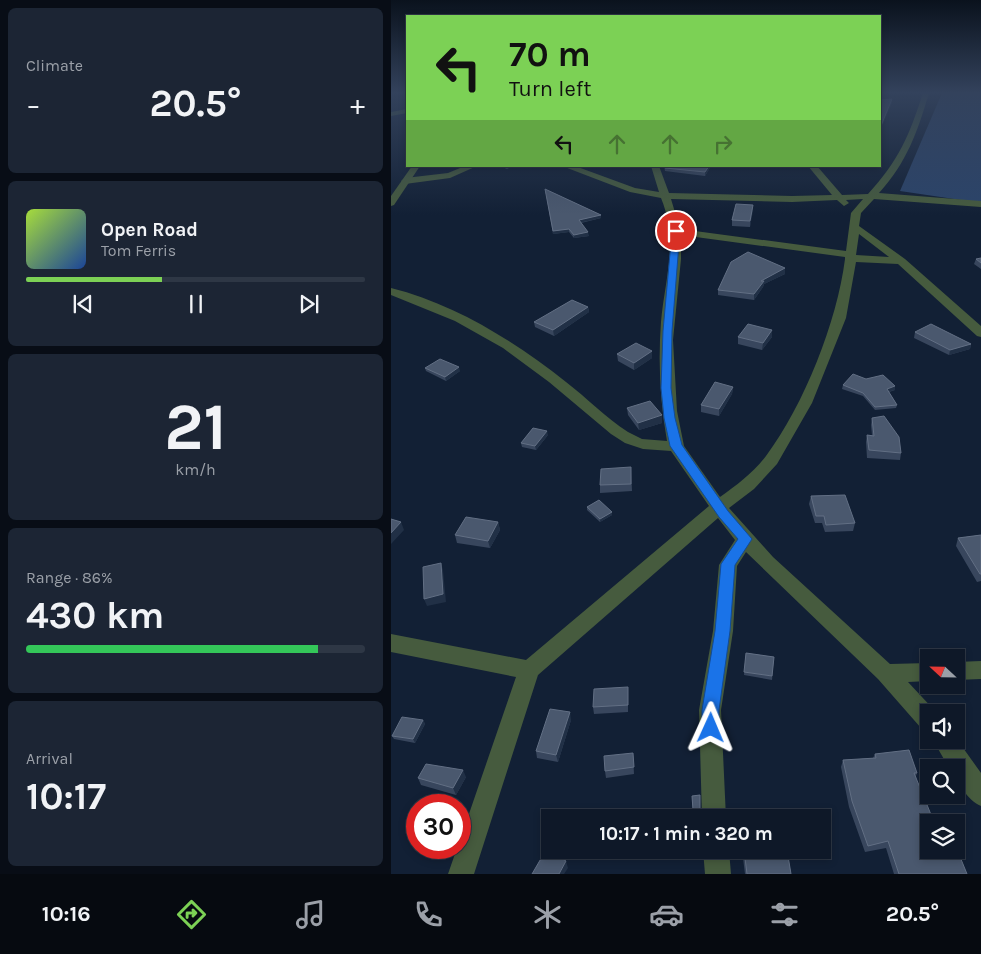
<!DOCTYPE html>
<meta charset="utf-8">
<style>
:root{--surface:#0e1828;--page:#1c2534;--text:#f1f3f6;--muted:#9ba0a8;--line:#2e3745;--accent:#7cd155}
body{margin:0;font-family:Karla,sans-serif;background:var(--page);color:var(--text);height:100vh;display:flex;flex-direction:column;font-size:19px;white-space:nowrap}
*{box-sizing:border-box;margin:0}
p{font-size:16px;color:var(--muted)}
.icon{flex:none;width:28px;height:28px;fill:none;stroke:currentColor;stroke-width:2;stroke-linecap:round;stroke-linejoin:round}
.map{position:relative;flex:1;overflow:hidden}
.panel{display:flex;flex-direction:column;gap:8px;padding:8px;background:#080d16;width:391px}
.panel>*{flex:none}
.hud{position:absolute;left:15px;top:15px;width:475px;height:152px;border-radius:0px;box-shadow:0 2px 8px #0003,0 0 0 1px var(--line);background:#7cd155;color:#111;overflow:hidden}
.needle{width:32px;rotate:292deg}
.controls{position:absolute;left:529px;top:649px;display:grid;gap:10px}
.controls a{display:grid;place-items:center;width:45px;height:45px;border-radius:0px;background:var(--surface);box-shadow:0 2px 8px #0003,0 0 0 1px var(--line);font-size:25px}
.speed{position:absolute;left:15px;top:794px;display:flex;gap:10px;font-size:25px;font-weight:700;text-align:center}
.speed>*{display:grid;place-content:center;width:65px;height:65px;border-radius:50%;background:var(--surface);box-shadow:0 2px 8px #0003,0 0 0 1px var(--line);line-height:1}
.speed .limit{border:8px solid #d22;background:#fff;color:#111}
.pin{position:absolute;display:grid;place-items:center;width:42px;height:42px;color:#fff;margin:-21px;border:2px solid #fff;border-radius:50%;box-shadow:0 1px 5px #0007}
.me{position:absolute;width:55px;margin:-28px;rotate:1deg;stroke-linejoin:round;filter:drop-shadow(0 0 4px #0008)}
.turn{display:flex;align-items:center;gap:18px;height:105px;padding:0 20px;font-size:22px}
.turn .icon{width:65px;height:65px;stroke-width:2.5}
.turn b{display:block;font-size:35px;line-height:42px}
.lanes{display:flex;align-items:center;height:48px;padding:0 20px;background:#0003;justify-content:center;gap:25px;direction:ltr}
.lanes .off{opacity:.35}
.big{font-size:38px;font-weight:700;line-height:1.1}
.panel .tile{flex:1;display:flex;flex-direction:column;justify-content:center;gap:8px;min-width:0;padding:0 18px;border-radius:8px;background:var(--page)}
.panel .dial{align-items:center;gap:0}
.dial b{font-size:65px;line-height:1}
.song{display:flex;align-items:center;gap:15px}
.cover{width:60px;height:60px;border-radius:8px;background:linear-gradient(135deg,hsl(80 70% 55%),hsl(220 70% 35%))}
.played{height:5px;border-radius:2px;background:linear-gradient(90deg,var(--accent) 40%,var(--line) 40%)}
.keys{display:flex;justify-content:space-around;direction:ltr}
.heat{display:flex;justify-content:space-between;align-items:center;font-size:28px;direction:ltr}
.charge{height:8px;border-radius:4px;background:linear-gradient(90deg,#34c759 86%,var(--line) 0)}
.trip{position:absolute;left:150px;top:809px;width:290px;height:50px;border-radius:0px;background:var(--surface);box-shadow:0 2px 8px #0003,0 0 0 1px var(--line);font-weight:700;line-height:50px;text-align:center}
.tab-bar{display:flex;height:80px;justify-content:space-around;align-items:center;background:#060a10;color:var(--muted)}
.tab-bar .icon{width:35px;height:35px}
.tab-bar .active{color:var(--accent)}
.tab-bar b{font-size:22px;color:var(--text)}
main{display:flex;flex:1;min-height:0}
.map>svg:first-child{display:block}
.green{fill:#2b446a}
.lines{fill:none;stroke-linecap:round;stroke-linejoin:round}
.minor{fill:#465b3e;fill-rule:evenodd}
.tertiary{fill:#465b3e;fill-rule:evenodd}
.wall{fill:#38465d}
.shaded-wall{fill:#213046}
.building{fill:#4a586e;stroke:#626f84}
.route{fill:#1a73e8;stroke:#114b97}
</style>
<main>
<section class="panel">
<div class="tile"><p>Climate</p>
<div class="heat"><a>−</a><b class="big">20.5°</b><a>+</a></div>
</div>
<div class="tile">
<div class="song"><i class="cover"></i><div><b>Open Road</b><p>Tom Ferris</p></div></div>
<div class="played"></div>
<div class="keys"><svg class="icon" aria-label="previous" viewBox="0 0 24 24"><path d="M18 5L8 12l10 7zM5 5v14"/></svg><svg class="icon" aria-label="pause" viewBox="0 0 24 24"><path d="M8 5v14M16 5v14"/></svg><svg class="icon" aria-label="next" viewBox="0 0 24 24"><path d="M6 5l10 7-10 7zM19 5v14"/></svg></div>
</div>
<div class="tile dial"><b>21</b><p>km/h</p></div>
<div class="tile"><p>Range · 86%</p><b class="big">430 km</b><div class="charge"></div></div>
<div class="tile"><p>Arrival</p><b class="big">10:17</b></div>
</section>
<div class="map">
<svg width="590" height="874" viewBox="0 0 590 874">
<rect width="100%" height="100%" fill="#122035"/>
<path class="green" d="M551,93H590V203L509,191Z"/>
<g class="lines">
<path class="minor" d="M532,93H538C526,133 516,162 488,193L590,201V207L483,199L470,213L468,226L514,259L590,326V337L586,336L507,264L465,262L455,318L421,403L386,464L363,489L338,508L382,557L499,664L538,663V681L517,682L545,712H538V731L530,728L487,679L355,552L346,566L342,631L330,710L335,818H311L308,710L322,631L328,565L344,540L327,518L147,675L83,874H57L66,848H69V840L125,677L0,652V634L135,660L318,506L280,451L252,449L234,443L220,434L158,382L112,348L64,321L0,295V288C64,304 123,341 175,382C196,398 215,418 237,432L251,439L276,441C269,402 267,362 270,322C274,277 288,242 270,198L239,192L171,166H184L244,188L268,192L260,166H268L278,193L401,196L441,195L417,166H426L451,195L477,194C508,160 518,136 532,93ZM280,199L401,202L446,200L453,206L458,203L455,200L472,199L460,213L455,251L289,229ZM468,234L498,257L465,255ZM290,235L454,257V259C446,322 413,405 375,456C362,473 346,485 329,497L293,446L286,411L282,340L290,259Z
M16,109V113L0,116V112Z
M74,166H86L59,178L14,184L10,181L14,178L57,173Z
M590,661V679L565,680V662Z
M565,738L590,773V806C576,800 565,782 565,768H558L542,740H565Z
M312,850H338L340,874H314Z"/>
<path class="tertiary" d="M21,166H29L3,205L0,206V196Z"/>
</g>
<path class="wall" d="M109,166H122L116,169Z
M273,166H320L314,176L274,171Z
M154,189L210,215V218L190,223L198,236L183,238L178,232L162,234Z
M362,205L359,227L341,226V220Z
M590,258V269L583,264L585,259Z
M394,268V274L373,284L372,287L363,300L327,295V290Z
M197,307L198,312L163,336L144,327L143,322Z
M381,330V337L371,350L347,344V337Z
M524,332L580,344L579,349L558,355L523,338Z
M261,351V358L243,370L227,361L226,354Z
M34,368L69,371L55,381L35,371Z
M452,385L504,390L498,392L506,405L505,408L484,410L472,396L451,389Z
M342,387L341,394L328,416L310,412V405Z
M236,408L271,423L248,430L237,415Z
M481,418L510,453L509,460L476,458L475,442L476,435H481L480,425Z
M157,435L145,450L131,447L130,443Z
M240,467L241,491L209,493V485Z
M420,496L464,523L462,531L434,532L431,523H424L418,504Z
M196,507L221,512V515L209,522L196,510Z
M107,522L109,530L99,548L66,543L64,535Z
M590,535V581L586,582L565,546L567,538Z
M355,653L383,657L381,680L353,675Z
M237,694V712L203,714L202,707Z
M32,720L34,724L24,743L3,739L1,736Z
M180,720L167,762L146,758L145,751Z
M242,753L243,774L215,778L214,771Z
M484,754L526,773L525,776L538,850L576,874H503L495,848L474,852L458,807L450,767L452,760L482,758Z
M75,777L65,795L30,785L27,778Z
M309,795V813H302L301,796Z
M351,850H396L400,874H354Z"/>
<path class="shaded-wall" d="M501,99V103L489,131V128Z
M318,166H320L314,176V172Z
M362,205V211L359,227V221Z
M210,215V218L188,223V220Z
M178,229V232L162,234V231Z
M197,232L198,236L183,238V235Z
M394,268V274L373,284L372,287L363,300V294L370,281Z
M197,307L198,312L163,336L162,330Z
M381,330V337L371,350L372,343Z
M580,344L579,349L558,355L559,350Z
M261,351V358L243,370V363Z
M68,367L69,371L55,381L54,377Z
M504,386V390L495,392L496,389Z
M342,387L341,394L328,416V409Z
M271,415V423L248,430L247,423Z
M156,431L157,435L145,450L144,446Z
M221,512V515L209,522V519Z
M10,522L13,530L0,544V533Z
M107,522L109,530L99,548L97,541Z
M50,563L52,570L55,602L36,606L33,599Z
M179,712L180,720L167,762L165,755Z
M32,720L34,724L24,743L22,739Z
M72,770L75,777L65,795L62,788Z
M175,861L177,868L173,874H168Z"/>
<path class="building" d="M501,99L489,128V100Z
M274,166H318L314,172L274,168Z
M154,189L210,215L188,220L197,232L183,235L178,229L162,231Z
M345,204L362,205L359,221L341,220Z
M357,252L394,268L370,281H373L363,294L327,290L340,262Z
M590,258V263L585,259Z
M181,300L197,307L162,330L143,322Z
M357,324L381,330L372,343L347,337Z
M540,324L580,344L559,350L524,332Z
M245,343L261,351L243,363L226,354Z
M49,359L68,367L54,377L34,368Z
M462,374L475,379L492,375L504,386L496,389L506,405L484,407L472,393L452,385Z
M324,382L342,387L328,409L310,405Z
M259,401L271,415L247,423L236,408Z
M493,416L508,437L510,453L478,450L476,435L483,436L481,418Z
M142,428L156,431L144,446L130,443Z
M240,467V484L209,485L210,469Z
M454,495L464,523L435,525L433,516H425L420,496Z
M208,500L221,512L209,519L196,507Z
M75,517L107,522L97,541L64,535Z
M0,519L10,522L0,533Z
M590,535V574H589L567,538Z
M50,563L52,594L33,599L32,567Z
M355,653L383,657L381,676L353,672Z
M237,687V705L202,707L203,689Z
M159,709L179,712L165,755L145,751Z
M11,717L32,720L22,739L1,736Z
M518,750L526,773H523L543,822H538V850H565V847L576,874H508L497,841L477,846L461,801L452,760L485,758L484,754Z
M242,753L243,767L214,771L213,756Z
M35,764L72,770L62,788L27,778Z
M309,795V809L302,810L301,796Z
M155,850L175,861L168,874H141Z
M353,850H396L400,874H356Z"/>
<linearGradient id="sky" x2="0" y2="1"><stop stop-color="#0a121d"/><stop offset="0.43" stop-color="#33425c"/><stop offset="1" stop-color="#33425c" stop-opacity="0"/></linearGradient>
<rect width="590" height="215" fill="url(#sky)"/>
<path class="route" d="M285,228L289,231L281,331L280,388L284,418L291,445L337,511L361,539L344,565L339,631L328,710V728L326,734L320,736L314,734L311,728V710L324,631L330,564L347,539L328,517L279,446L273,418L270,388L272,331L281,231Z"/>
</svg>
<div class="controls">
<a><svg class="needle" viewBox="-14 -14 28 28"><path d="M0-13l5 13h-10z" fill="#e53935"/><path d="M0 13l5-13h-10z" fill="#9ba0a8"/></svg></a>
<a><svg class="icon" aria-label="sound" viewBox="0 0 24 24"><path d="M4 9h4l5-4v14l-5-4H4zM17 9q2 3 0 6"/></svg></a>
<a><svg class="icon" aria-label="search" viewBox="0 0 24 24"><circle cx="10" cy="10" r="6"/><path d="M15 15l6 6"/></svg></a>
<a><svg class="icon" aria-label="layers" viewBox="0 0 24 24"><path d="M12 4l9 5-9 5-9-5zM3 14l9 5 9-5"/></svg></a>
</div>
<div class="speed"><div class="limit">30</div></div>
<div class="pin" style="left:285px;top:231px;background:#d93025"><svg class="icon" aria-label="arrive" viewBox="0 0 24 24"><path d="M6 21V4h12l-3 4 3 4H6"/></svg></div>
<svg class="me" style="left:320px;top:728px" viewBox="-20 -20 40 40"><path d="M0-17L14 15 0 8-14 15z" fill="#1a73e8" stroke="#fff" stroke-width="4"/></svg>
<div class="trip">10:17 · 1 min · 320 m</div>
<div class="hud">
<div class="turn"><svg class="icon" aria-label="left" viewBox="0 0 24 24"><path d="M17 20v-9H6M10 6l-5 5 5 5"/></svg><div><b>70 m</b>Turn left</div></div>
<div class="lanes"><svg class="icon" aria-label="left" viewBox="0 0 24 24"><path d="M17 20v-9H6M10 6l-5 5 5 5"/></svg><svg class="icon off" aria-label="ahead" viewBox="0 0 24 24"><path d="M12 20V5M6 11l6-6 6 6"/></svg><svg class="icon off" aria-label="ahead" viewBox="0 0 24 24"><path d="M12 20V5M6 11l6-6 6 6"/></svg><svg class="icon off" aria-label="right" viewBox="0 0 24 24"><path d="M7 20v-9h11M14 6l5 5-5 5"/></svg></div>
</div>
</div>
</main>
<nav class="tab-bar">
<b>10:16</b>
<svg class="icon active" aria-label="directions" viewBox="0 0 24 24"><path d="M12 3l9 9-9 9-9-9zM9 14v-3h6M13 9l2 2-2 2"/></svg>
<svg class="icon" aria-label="music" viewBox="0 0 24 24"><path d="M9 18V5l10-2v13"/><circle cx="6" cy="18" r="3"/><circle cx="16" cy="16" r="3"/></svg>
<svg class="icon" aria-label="phone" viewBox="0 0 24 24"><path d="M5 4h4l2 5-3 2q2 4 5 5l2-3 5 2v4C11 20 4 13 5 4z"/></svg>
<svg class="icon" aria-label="climate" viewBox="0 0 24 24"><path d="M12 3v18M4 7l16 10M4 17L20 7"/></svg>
<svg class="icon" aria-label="car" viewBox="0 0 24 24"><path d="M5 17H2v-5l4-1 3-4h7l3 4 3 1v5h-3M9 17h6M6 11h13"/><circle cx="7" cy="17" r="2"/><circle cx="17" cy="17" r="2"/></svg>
<svg class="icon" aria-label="filters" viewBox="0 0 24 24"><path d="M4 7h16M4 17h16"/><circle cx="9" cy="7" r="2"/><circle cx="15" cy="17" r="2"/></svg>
<b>20.5°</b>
</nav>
